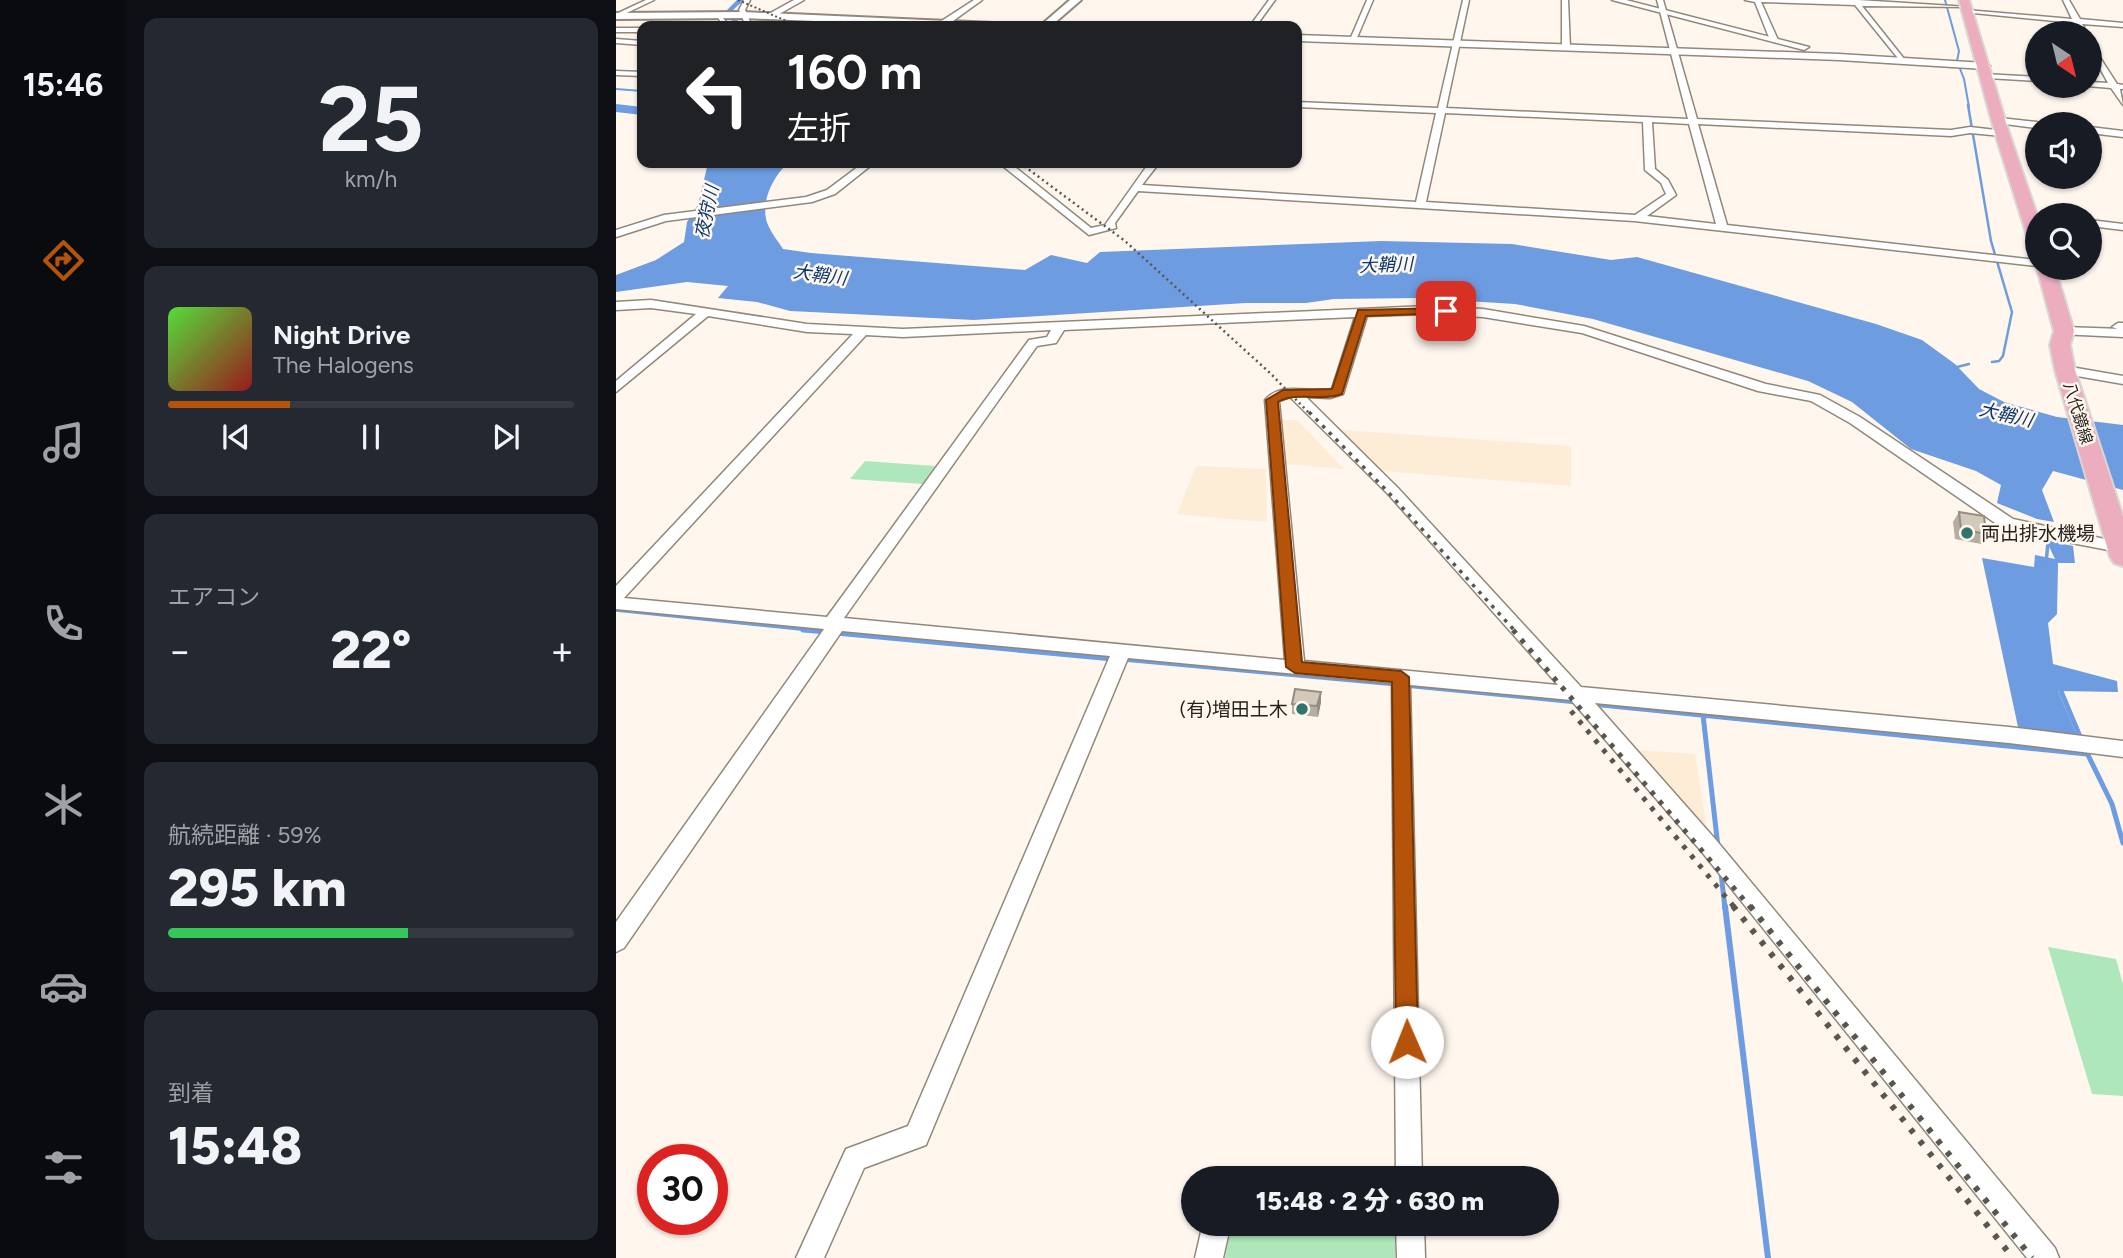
<!DOCTYPE html>
<html lang="ja">
<meta charset="utf-8">
<style>
:root{--surface:#171b24;--page:#242831;--text:#f1f3f6;--muted:#9ea1a6;--line:#363941;--accent:#b45309}
body{margin:0;font-family:Figtree,"Noto Sans JP",sans-serif;background:var(--page);color:var(--text);height:100vh;display:flex;flex-direction:column;font-size:26px;white-space:nowrap}
*{box-sizing:border-box;margin:0}
p{font-size:23px;color:var(--muted)}
.icon{flex:none;width:38px;height:38px;fill:none;stroke:currentColor;stroke-width:2;stroke-linecap:round;stroke-linejoin:round}
.map{position:relative;flex:1;overflow:hidden}
.drawer{display:flex;flex-direction:column;gap:18px;padding:18px;background:#0d0f14;width:490px}
.drawer>*{flex:none}
.guide{position:absolute;left:21px;top:21px;width:665px;height:147px;border-radius:14px;box-shadow:0 2px 5px #0004;background:#202124;color:#fff;overflow:hidden}
.needle{width:46px;rotate:145deg}
.buttons{position:absolute;left:1409px;top:21px;display:grid;gap:14px}
.buttons a{display:grid;place-items:center;width:77px;height:77px;border-radius:50%;background:var(--surface);box-shadow:0 2px 5px #0004;font-size:35px}
.speed{position:absolute;left:21px;top:1144px;display:flex;gap:14px;font-size:35px;font-weight:700;text-align:center}
.speed>*{display:grid;place-content:center;width:91px;height:91px;border-radius:50%;background:var(--surface);box-shadow:0 2px 5px #0004;line-height:1}
.speed .limit{border:10px solid #d22;background:#fff;color:#111}
.pin{position:absolute;display:grid;place-items:center;width:60px;height:60px;color:#fff;margin:-30px;border-radius:14px;box-shadow:0 4px 10px #0006}
.me{position:absolute;width:77px;margin:-38px;rotate:359deg;stroke-linejoin:round;filter:drop-shadow(0 0 5px #0008)}
.turn{display:flex;align-items:center;gap:24px;height:147px;padding:0 35px;font-size:32px}
.turn .icon{width:91px;height:91px;stroke-width:2.5}
.turn b{display:block;font-size:49px;line-height:60px}
.big{font-size:52px;font-weight:800;line-height:1.1}
.drawer .widget{flex:1;display:flex;flex-direction:column;justify-content:center;gap:10px;min-width:0;padding:0 24px;border-radius:14px;background:var(--page)}
.drawer .dial{align-items:center;gap:0}
.dial b{font-size:91px;line-height:1}
.song{display:flex;align-items:center;gap:21px}
.cover{width:84px;height:84px;border-radius:10px;background:linear-gradient(135deg,hsl(110 70% 55%),hsl(0 70% 35%))}
.played{height:7px;border-radius:4px;background:linear-gradient(90deg,var(--accent) 30%,var(--line) 30%)}
.keys{display:flex;justify-content:space-around;direction:ltr}
.heat{display:flex;justify-content:space-between;align-items:center;font-size:38px;direction:ltr}
.charge{height:10px;border-radius:5px;background:linear-gradient(90deg,#34c759 59%,var(--line) 0)}
.trip{position:absolute;left:565px;top:1166px;width:378px;height:70px;border-radius:35px;background:var(--surface);box-shadow:0 2px 5px #0004;font-weight:800;line-height:70px;text-align:center}
main{display:flex;flex:1;min-height:0}
.menu{display:flex;flex-direction:column;width:126px;justify-content:space-around;align-items:center;background:#090b0e;color:var(--muted)}
.menu .icon{width:49px;height:49px}
.menu .selected{color:var(--accent)}
.menu b{font-size:32px;color:var(--text)}
.map>svg:first-child{display:block}
.built{fill:#fdecd6}
.green{fill:#aee8ba}
.water{fill:#6d9ce0}
.lines{fill:none;stroke-linecap:round;stroke-linejoin:round}
.stream-far4{stroke:#6d9ce0;stroke-width:2}
.stream-far3{stroke:#6d9ce0;stroke-width:2.5}
.stream-far2{stroke:#6d9ce0;stroke-width:3.5}
.stream-far1{stroke:#6d9ce0;stroke-width:5}
.stream{stroke:#6d9ce0;stroke-width:6}
.canal{fill:#6d9ce0;fill-rule:evenodd}
.river{fill:#6d9ce0;fill-rule:evenodd}
.minor-casing{stroke:#928779;stroke-width:3}
.tertiary-casing{stroke:#928779;stroke-width:3}
.secondary-casing{stroke:#928779;stroke-width:4}
.primary-casing{stroke:#d8d7d6;stroke-width:4}
.minor{fill:#fff;fill-rule:evenodd}
.tertiary{fill:#fff;fill-rule:evenodd}
.secondary{fill:#fff;fill-rule:evenodd}
.primary{fill:#ecadbf;fill-rule:evenodd}
.rail-far4{stroke:#5a554f;stroke-width:2;stroke-dasharray:2 2.5;stroke-linecap:butt}
.rail-far3{stroke:#5a554f;stroke-width:2.5;stroke-dasharray:2 3.5;stroke-linecap:butt}
.rail-far2{stroke:#5a554f;stroke-width:3.5;stroke-dasharray:3.5 6;stroke-linecap:butt}
.rail-far1{stroke:#5a554f;stroke-width:5;stroke-dasharray:4.5 8;stroke-linecap:butt}
.rail{stroke:#5a554f;stroke-width:6;stroke-dasharray:5 10;stroke-linecap:butt}
.wall{fill:#b6ac9f}
.shaded-wall{fill:#948c82}
.building{fill:#d4c8b9;stroke:#948c82;stroke-width:2}
.route{fill:#b45309;stroke:#753606;stroke-width:2}
.poi-dot{fill:#2e756e;stroke:#fff7ee;stroke-width:2.5}
.labels{text-anchor:middle;dominant-baseline:central;stroke-width:5;stroke-linejoin:round;paint-order:stroke}
.far-street-label{font-size:16px;fill:#27221d;stroke:#fff7ee}
.far-water-label{font-size:18px;font-style:italic;fill:#083672;stroke:#fff7ee}
.poi-label{font-size:19px;fill:#27221d;stroke:#fff7ee;text-anchor:start}
</style>
<main>
<nav class="menu">
<b>15:46</b>
<svg class="icon selected" aria-label="directions" viewBox="0 0 24 24"><path d="M12 3l9 9-9 9-9-9zM9 14v-3h6M13 9l2 2-2 2"/></svg>
<svg class="icon" aria-label="music" viewBox="0 0 24 24"><path d="M9 18V5l10-2v13"/><circle cx="6" cy="18" r="3"/><circle cx="16" cy="16" r="3"/></svg>
<svg class="icon" aria-label="phone" viewBox="0 0 24 24"><path d="M5 4h4l2 5-3 2q2 4 5 5l2-3 5 2v4C11 20 4 13 5 4z"/></svg>
<svg class="icon" aria-label="climate" viewBox="0 0 24 24"><path d="M12 3v18M4 7l16 10M4 17L20 7"/></svg>
<svg class="icon" aria-label="car" viewBox="0 0 24 24"><path d="M5 17H2v-5l4-1 3-4h7l3 4 3 1v5h-3M9 17h6M6 11h13"/><circle cx="7" cy="17" r="2"/><circle cx="17" cy="17" r="2"/></svg>
<svg class="icon" aria-label="filters" viewBox="0 0 24 24"><path d="M4 7h16M4 17h16"/><circle cx="9" cy="7" r="2"/><circle cx="15" cy="17" r="2"/></svg>
</nav>
<section class="drawer">
<div class="widget dial"><b>25</b><p>km/h</p></div>
<div class="widget">
<div class="song"><i class="cover"></i><div><b>Night Drive</b><p>The Halogens</p></div></div>
<div class="played"></div>
<div class="keys"><svg class="icon" aria-label="previous" viewBox="0 0 24 24"><path d="M18 5L8 12l10 7zM5 5v14"/></svg><svg class="icon" aria-label="pause" viewBox="0 0 24 24"><path d="M8 5v14M16 5v14"/></svg><svg class="icon" aria-label="next" viewBox="0 0 24 24"><path d="M6 5l10 7-10 7zM19 5v14"/></svg></div>
</div>
<div class="widget"><p>エアコン</p>
<div class="heat"><a>−</a><b class="big">22°</b><a>+</a></div>
</div>
<div class="widget"><p>航続距離 · 59%</p><b class="big">295 km</b><div class="charge"></div></div>
<div class="widget"><p>到着</p><b class="big">15:48</b></div>
</section>
<div class="map">
<svg width="1507" height="1258" viewBox="0 0 1507 1258">
<rect width="100%" height="100%" fill="#fff7ee"/>
<path class="built" d="M661,420H681L728,469L669,464Z
M725,430L955,446V486L765,471Z
M580,466L650,469L651,522L561,514Z
M1020,750L1079,754L1092,836Z"/>
<path class="green" d="M249,461L319,466L307,484L234,479Z
M1432,947L1500,959L1507,984V1096L1476,1094Z
M616,1223L779,1224V1258H609Z"/>
<path class="water" d="M92,163H126L128,167L145,163H172C158,176 146,198 150,219C152,229 162,241 167,249L195,253L409,270L435,255L471,263L484,252L765,241L896,244L995,260L1021,257L1260,324L1306,340L1339,364L1363,389L1388,402L1441,417L1507,425V490L1437,471L1426,490L1438,522L1421,519L1381,503L1385,485L1360,471L1295,449L1236,402L1192,381L977,319L899,304L802,298L718,299L690,303H630L358,320L174,311L141,302L102,298L112,286L71,282L0,292V275L40,260L68,242L71,222L82,205Z
M1430,540L1457,546L1459,563H1442L1441,614L1432,623L1437,664L1501,681L1502,692L1442,691L1462,738L1402,727L1366,558L1418,567L1419,555L1439,559Z"/>
<g class="lines">
<path class="stream-far4" d="M1329,0L1343,51L1341,61L1348,79L1353,107
M0,89L26,91"/>
<path class="stream-far3" d="M1352,105L1375,241L1396,312L1387,356L1383,361L1376,362
M1337,368L1353,364"/>
<path class="stream-far2" d="M1430,563L1432,543
M0,610L204,631"/>
<path class="stream-far1" d="M187,630L211,632
M220,633L497,659
M506,659L780,684
M788,685L961,702
M1444,689L1465,739
M976,704L1471,754
M1087,715L1102,847
M1471,753L1496,804L1507,843
M1105,873L1109,908"/>
<path class="stream" d="M1109,906L1152,1258"/>
<path class="canal" d="M121,0H128L117,10L124,26H118L111,10Z"/>
<path class="river" d="M0,104L26,107V115L0,112Z"/>
<g class="minor-casing">
<path id="minor" d="M30,0H38L0,18V14Z
M128,0H134L129,10L136,26H130L123,10Z
M358,0H366L330,26H324V22Z
M653,0H659L640,26H634Z
M751,0H757L740,40L733,42Z
M847,0H853L830,108L1072,119L1041,0H1047L1081,119L1335,130L1354,127L1389,131V135L1386,136L1354,133L1335,136L1082,124L1111,225L1421,260V266L1018,221L522,191L499,223L500,228L473,235L383,163H394L475,228L489,225L533,163H543L526,185L800,202L820,113L681,107V102L822,108ZM829,113L1027,122L1029,170L1045,183L1050,194L1019,215L810,202ZM1036,122L1073,124L1100,224L1031,216L1060,195L1052,180L1039,169Z
M946,0H952L954,48L950,50L946,48Z
M1129,0H1242L1353,7L1246,6L1289,60L1285,62L1239,5L1145,2L1162,40L1158,42L1154,40L1139,2Z
M1447,0H1453L1464,19L1507,23V27L1466,24L1468,27L1464,29L1458,23L1347,12L1350,10L1456,19Z
M100,14H104L113,26H107Z
M0,28H26V32H0Z
M0,39L26,41V45L0,43Z
M1474,42L1501,84L1507,85V89H1504L1507,105L1495,88L1471,86L1474,82L1492,83L1474,50Z
M0,71L26,72V76L0,75Z
M1368,74L1421,77V81L1371,78Z
M1384,118L1421,122L1425,124H1421V128L1381,123L1380,121Z
M1474,127L1507,131V137L1474,133Z
M247,163H258L219,194L196,202L50,221L0,237V230L48,215L190,197L211,190Z
M1474,220L1507,224V230L1474,226Z
M35,300L191,324L287,329L811,306L867,309L968,326L1150,384L1204,395L1244,417L1397,519L1507,543V551L1503,552L1398,532L1385,527L1234,423L1195,401L1142,391L966,333L867,317L811,314L751,316L727,394L714,398L690,397L782,488L965,687L1393,727L1507,741V757L1393,743L979,703L1100,840L1439,1248L1443,1258H1411L1086,852L955,700L794,685L806,1178H780L776,683L512,658L310,1145L248,1168L208,1258H180L230,1149L292,1126L494,656L226,631L8,948L0,952V922L208,629L0,609V586L237,334L191,332L92,316L0,392V381L80,314L35,308L0,310V302ZM739,317L716,389C693,394 667,380 649,400L669,660L228,618L421,346L440,343L448,330ZM435,330L431,337L413,340L211,617L8,598L250,335L287,337ZM674,397L772,494L942,685L688,661L663,401Z
M1502,323H1507V331L1496,327Z
M1449,366L1507,376V384L1444,373L1442,370Z
M587,1223H615L607,1258H579Z
M780,1223H808L809,1258H781Z"/>
</g>
<g class="tertiary-casing">
<path id="tertiary" d="M178,0H188L156,18L149,16Z
M996,0H1010L1193,47L1188,50Z
M681,35L1223,54L1369,63L1374,66L1369,69L1223,60L681,41Z
M1448,327L1507,329V337L1443,334L1441,331L1443,328Z"/>
</g>
<g class="secondary-casing">
<path id="secondary" d="M454,0H465L435,26H424Z
M127,12L377,23L382,26H315L127,18L0,19V13Z"/>
</g>
<g class="primary-casing">
<path id="primary" d="M1343,0H1353L1393,133L1421,215V244L1412,239L1379,133Z
M1421,268H1439L1458,331L1454,345L1459,370L1507,517V566L1498,563L1494,557L1439,370L1434,345L1438,331Z"/>
</g>
<use href="#minor" class="minor"/>
<use href="#tertiary" class="tertiary"/>
<use href="#secondary" class="secondary"/>
<use href="#primary" class="primary"/>
<path class="rail-far4" d="M122,0L182,26"/>
<path class="rail-far3" d="M404,163L509,241L654,373L694,414"/>
<path class="rail-far2" d="M693,412L773,493L899,631"/>
<path class="rail-far1" d="M897,630L1135,908
M955,711L1119,908"/>
<path class="rail" d="M1117,906L1397,1258
M1134,906L1416,1258"/>
</g>
<path class="wall" d="M1343,512L1370,534L1365,544L1339,539L1337,522Z
M705,692V702L702,717L676,714V704Z"/>
<path class="shaded-wall" d="M705,692V702L702,717L701,706Z"/>
<path class="building" d="M1343,512L1368,516L1370,534L1345,529Z
M679,689L705,692L701,706L676,704Z"/>
<path class="route" d="M830,308L836,311L834,313L750,316L726,394C706,402 681,391 662,402L686,662L785,671L793,677L802,1042L799,1050L791,1053L783,1050L780,1042L776,682L679,673L670,667L650,400L667,390L716,389L742,310Z"/>
<g class="poi-dot">
<circle cx="1351" cy="533" r="7"/>
<circle cx="686" cy="709" r="7"/>
</g>
<g class="labels">
<g class="far-street-label">
<text transform="translate(1462 413) rotate(73)">八代鏡線</text>
</g>
<g class="far-water-label">
<text transform="translate(91 212) rotate(-78)">夜狩川</text>
<text transform="translate(770 265) rotate(-2)">大鞘川</text>
<text transform="translate(204 275) rotate(8)">大鞘川</text>
<text transform="translate(1390 415) rotate(13)">大鞘川</text>
</g>
<g class="poi-label">
<text x="1365" y="533">両出排水機場</text>
<text x="672" y="709" text-anchor="end">(有)増田土木</text>
</g>
</g>
</svg>
<div class="buttons">
<a><svg class="needle" viewBox="-14 -14 28 28"><path d="M0-13l5 13h-10z" fill="#e53935"/><path d="M0 13l5-13h-10z" fill="#9ea1a6"/></svg></a>
<a><svg class="icon" aria-label="sound" viewBox="0 0 24 24"><path d="M4 9h4l5-4v14l-5-4H4zM17 9q2 3 0 6"/></svg></a>
<a><svg class="icon" aria-label="search" viewBox="0 0 24 24"><circle cx="10" cy="10" r="6"/><path d="M15 15l6 6"/></svg></a>
</div>
<div class="speed"><div class="limit">30</div></div>
<div class="pin" style="left:830px;top:311px;background:#d93025"><svg class="icon" aria-label="arrive" viewBox="0 0 24 24"><path d="M6 21V4h12l-3 4 3 4H6"/></svg></div>
<svg class="me" style="left:791px;top:1042px" viewBox="-20 -20 40 40"><circle r="19" fill="#fff"/><path d="M0-13L10 11 0 6-10 11z" fill="#b45309"/></svg>
<div class="trip">15:48 · 2 分 · 630 m</div>
<div class="guide">
<div class="turn"><svg class="icon" aria-label="left" viewBox="0 0 24 24"><path d="M17 20v-9H6M10 6l-5 5 5 5"/></svg><div><b>160 m</b>左折</div></div>
</div>
</div>
</main>
